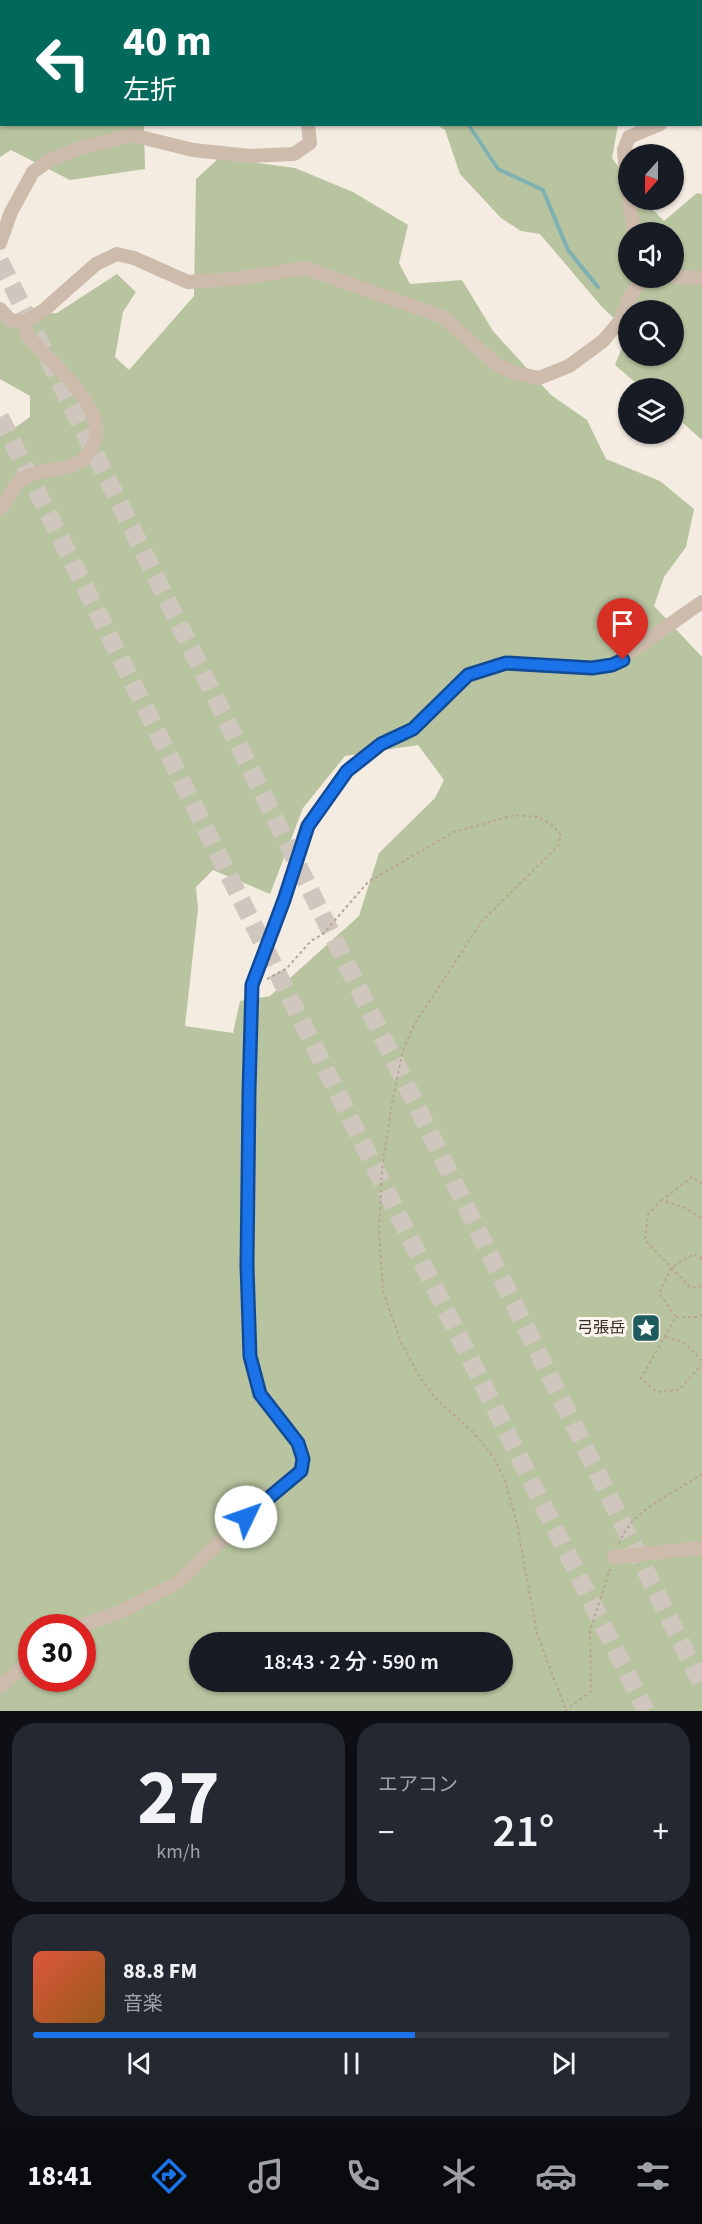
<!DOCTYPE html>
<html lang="ja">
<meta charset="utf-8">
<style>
:root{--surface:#171b24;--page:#242831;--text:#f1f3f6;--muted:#9ea1a6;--line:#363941;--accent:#1a73e8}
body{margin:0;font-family:"Source Sans 3","Noto Sans JP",sans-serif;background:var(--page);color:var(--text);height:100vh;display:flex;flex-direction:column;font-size:22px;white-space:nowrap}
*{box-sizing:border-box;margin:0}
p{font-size:20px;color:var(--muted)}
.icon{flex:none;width:33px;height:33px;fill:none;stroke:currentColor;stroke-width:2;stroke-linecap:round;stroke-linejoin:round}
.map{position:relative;height:1711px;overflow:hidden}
.panel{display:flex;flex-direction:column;gap:12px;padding:12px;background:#0d0f14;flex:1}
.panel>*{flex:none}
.banner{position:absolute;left:0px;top:0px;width:702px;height:126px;box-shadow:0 2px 4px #0004;background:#00695c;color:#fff;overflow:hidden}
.needle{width:39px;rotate:201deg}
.buttons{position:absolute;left:618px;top:144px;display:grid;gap:12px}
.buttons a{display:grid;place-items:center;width:66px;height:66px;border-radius:50%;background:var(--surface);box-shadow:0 2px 4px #0004;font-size:30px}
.speed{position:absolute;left:18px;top:1614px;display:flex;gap:12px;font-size:30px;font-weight:700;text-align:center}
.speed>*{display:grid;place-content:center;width:78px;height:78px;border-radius:50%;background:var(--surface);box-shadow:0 2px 4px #0004;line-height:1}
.speed .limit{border:9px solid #d22;background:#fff;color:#111}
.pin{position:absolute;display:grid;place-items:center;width:51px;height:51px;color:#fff;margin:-62px -26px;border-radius:50% 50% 50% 0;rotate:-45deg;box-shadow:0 0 6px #0007}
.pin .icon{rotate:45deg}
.me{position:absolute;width:66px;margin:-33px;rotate:48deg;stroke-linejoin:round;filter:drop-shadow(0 0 4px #0008)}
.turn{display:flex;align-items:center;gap:21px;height:126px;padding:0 24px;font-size:27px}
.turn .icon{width:78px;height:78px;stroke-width:2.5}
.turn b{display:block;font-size:42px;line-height:51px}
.big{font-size:45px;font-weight:600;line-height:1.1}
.panel .tile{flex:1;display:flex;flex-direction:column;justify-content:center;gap:9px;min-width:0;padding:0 21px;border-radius:24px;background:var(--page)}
.panel .dial{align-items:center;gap:0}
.dial b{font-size:78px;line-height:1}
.song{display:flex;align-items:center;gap:18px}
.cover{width:72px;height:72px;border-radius:9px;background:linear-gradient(135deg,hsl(10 70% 55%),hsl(30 70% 35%))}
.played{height:6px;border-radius:3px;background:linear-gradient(90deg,var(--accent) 60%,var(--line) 60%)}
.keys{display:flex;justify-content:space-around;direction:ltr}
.heat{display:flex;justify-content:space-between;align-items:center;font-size:33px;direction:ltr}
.panel .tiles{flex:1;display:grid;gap:12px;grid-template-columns:1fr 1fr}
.tile:last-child{grid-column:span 2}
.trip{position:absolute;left:189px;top:1632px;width:324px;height:60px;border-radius:30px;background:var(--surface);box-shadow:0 2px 4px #0004;font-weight:600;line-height:60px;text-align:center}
.tabs{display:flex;height:96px;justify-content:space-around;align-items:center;background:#090b0e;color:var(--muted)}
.tabs .icon{width:42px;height:42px}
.tabs .selected{color:var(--accent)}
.tabs b{font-size:27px;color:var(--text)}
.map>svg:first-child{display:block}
.green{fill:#b8c4a0;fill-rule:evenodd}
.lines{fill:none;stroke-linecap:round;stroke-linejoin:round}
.stream{stroke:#7fb0b2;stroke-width:4}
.highway-tunnel{stroke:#cfc6bd;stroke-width:18;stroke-dasharray:18 9;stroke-linecap:butt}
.path{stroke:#b9a596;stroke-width:2;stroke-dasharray:3 3;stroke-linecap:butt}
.minor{stroke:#cdbbac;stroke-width:14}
.route-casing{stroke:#114b97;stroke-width:15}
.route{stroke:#1a73e8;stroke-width:10}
.labels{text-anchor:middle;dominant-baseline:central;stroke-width:6;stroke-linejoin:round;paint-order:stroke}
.poi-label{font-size:16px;fill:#3b302b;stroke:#fbf5ee;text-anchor:end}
</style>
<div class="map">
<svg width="702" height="1711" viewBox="0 0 702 1711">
<rect width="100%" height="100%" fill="#f4ebe1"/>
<path class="green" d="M270,0H616L271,2Z
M0,7L2,124L144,125L145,169L70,180L11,150L0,157Z
M437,125H618L612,158L628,180V200H643L664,221L697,193L702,194V440L674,415V388H642L615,365L628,333V356H674V310H628V332L602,307L540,234L521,231L501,218L460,174L445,130ZM628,232H674V278H628Z
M219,158L295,168L353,192L408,225L399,263L410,284L462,280L493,331L551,395L587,420L606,459L660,481L694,509L686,547L664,577L654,606L702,657V1711H0V424L16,427L30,417V396L0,379V316L57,313L117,274L136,292L123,312L115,357L129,370L194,296L196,179ZM418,745L444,780L435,798L379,853L359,916L270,996L240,1001L233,1033L185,1026L198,909L196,887L213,870L270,894L303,808L345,756ZM32,1628H82V1678H32ZM200,1642H502V1682H200Z"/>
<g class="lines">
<path class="stream" d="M252,0L254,2
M468,124L498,169L543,190L568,250L598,287"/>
<path class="highway-tunnel" d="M0,261L702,1685
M0,417L646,1711"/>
<path class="path" d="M107,2L108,0
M267,979L287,968L311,941L323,934L368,882L454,832L515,815L537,817L551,824L561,835L558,846L482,921L414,1025L403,1050L392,1103L382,1169L379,1229L383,1291L401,1342L419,1376L436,1399L475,1434L495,1460L505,1481L516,1519L537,1634L566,1710
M702,1184L692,1177L662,1200L685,1208L702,1219
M662,1200L648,1214L645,1240L691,1288L702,1286
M702,1259L694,1254L672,1267L659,1293L676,1317L641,1378L657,1392L679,1390L702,1364
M676,1317H698L702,1315
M666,1337L683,1342L702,1360
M619,1544C630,1510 675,1493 702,1474
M565,1711L591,1691L590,1631L610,1569"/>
<path class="minor" d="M0,23H2
M700,111H702
M628,195L624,150L629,137L660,124
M629,200L634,232
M0,243L11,212L33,172L50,160L80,148L132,135L193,150L250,156L294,154L310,143L308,124
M674,277L702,278
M0,309L10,320L25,322L44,310L96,264L117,254L134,258L188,282L235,279L305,268L443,317L497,365L515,373L539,378L569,366L603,341L620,321L631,294L642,281L651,278
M0,508C10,500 12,485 22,479C40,468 62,472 80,462C83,460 86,455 89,452C119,415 49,362 27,335L25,322
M614,1557L702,1548
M75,1628L120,1612L177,1583L263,1500L301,1471L303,1459L298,1443L260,1394L250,1356L247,1266L252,985L284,900L307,826L347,771L381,744L413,729L468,675L506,663L592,668L612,665L702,602
M0,1686L32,1660"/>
</g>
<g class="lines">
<g class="route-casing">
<path id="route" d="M246,1517L301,1471L303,1459L298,1443L260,1394L250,1356L247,1266L249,1092L252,985L284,900L308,826L347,771L381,744L413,729L468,675L506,663L592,668L612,665L623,660"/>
</g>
<use href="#route" class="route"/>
</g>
<defs>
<g id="sight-square" transform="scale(1.5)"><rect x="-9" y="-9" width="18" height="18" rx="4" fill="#1f5a5e" stroke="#fbf5ee"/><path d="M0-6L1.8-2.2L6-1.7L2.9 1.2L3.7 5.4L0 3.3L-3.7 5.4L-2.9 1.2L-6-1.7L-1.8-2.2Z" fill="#fff"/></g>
</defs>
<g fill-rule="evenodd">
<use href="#sight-square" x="646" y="1328"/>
</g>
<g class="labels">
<g class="poi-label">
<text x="625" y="1328">弓張岳</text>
</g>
</g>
</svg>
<div class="buttons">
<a><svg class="needle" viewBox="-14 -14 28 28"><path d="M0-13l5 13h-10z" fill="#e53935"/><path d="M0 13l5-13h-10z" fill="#9ea1a6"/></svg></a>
<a><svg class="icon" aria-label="sound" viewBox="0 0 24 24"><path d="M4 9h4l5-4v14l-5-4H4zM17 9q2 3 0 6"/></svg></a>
<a><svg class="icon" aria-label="search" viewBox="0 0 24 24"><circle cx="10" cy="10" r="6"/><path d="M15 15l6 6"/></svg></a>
<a><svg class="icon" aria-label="layers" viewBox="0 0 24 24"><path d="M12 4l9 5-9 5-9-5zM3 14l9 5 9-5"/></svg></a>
</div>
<div class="speed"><div class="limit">30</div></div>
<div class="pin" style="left:623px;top:660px;background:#d93025"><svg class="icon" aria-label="arrive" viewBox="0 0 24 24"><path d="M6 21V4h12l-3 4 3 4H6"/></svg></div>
<svg class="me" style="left:246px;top:1517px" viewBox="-20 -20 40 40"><circle r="19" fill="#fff"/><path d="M0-13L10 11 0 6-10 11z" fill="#1a73e8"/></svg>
<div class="trip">18:43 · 2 分 · 590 m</div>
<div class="banner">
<div class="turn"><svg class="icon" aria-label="left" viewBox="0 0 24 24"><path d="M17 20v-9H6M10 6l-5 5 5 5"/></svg><div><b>40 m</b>左折</div></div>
</div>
</div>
<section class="panel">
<div class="tiles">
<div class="tile dial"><b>27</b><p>km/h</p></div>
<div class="tile"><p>エアコン</p>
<div class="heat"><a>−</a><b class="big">21°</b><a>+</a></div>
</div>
<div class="tile">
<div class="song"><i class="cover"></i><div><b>88.8 FM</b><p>音楽</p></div></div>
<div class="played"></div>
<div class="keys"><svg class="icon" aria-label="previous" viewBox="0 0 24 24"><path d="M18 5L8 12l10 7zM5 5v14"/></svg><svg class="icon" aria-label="pause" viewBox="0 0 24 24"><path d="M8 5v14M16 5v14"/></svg><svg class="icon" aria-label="next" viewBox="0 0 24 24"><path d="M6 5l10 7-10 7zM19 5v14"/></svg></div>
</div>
</div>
</section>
<nav class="tabs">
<b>18:41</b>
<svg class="icon selected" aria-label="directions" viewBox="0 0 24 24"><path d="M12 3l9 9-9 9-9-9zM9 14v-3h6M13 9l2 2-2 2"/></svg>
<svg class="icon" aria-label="music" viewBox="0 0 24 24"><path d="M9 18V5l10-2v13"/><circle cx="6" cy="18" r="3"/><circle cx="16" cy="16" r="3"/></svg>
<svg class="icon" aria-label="phone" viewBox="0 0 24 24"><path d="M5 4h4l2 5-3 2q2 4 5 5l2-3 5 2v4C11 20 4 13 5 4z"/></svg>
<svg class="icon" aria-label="climate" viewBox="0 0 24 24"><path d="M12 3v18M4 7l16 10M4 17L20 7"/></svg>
<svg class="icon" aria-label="car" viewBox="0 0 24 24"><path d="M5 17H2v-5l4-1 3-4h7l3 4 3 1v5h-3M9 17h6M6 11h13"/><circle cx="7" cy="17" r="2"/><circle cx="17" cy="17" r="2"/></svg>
<svg class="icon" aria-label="filters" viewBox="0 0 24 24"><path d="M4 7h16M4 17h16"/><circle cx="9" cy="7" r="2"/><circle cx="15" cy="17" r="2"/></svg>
</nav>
